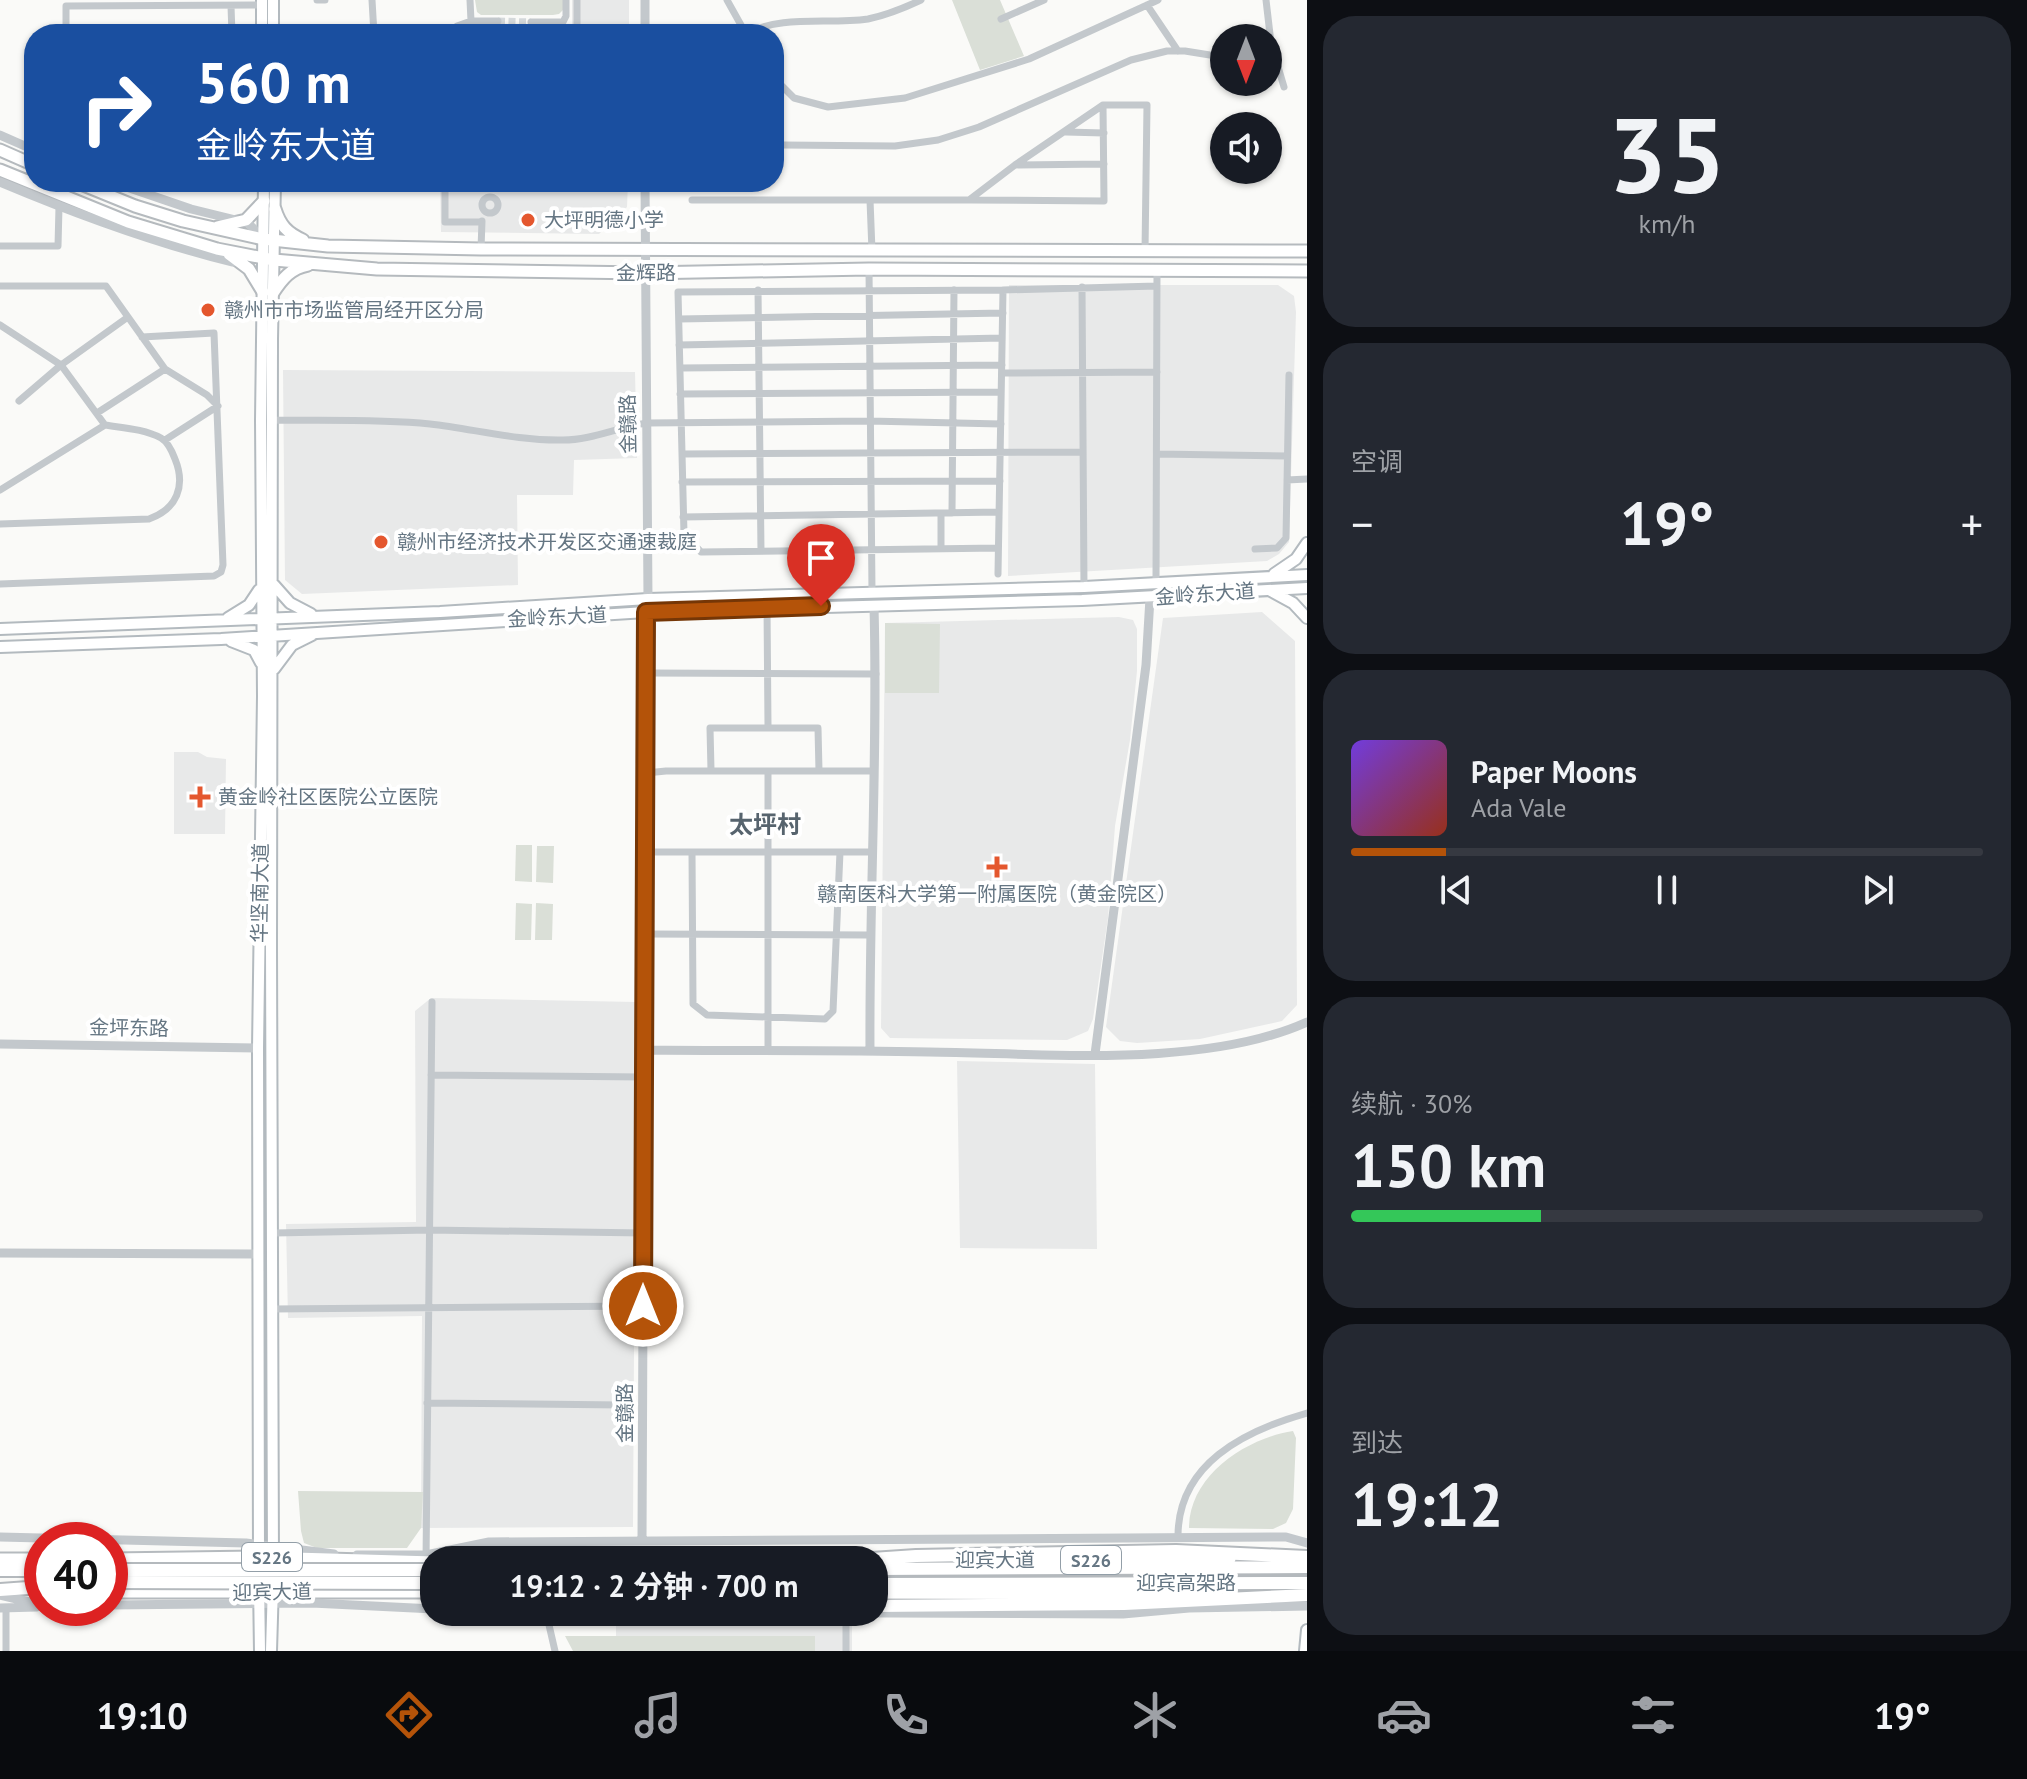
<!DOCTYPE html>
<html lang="zh">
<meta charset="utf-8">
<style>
:root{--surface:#171b24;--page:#242831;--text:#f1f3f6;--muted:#9ea1a6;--line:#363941;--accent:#b45309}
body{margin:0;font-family:"PT Sans","Noto Sans SC",sans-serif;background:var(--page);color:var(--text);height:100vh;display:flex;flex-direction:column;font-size:30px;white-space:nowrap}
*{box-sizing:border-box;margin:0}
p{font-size:26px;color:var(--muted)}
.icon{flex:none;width:44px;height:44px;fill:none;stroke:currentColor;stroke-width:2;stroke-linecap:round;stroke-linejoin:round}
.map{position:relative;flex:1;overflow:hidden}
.drawer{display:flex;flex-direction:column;gap:16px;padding:16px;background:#0d0f14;width:720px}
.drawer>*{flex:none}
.guide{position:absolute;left:24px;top:24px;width:760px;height:168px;border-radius:32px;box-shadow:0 2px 6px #0004;background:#1a4fa0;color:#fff;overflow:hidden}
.needle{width:52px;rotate:180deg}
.fabs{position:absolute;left:1210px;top:24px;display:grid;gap:16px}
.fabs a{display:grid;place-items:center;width:72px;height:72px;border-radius:50%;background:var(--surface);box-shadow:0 2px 6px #0004;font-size:40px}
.speed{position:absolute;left:24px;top:1522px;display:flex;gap:16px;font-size:40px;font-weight:700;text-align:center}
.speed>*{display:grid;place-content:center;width:104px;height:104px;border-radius:50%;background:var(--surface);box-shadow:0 2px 6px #0004;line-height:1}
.speed .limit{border:12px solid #d22;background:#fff;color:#111}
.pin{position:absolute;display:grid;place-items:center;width:68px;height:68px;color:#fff;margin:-82px -34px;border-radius:50% 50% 50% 0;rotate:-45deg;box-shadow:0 0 8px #0007}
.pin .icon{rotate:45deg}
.me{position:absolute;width:88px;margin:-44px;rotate:0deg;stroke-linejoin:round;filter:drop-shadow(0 0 6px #0008)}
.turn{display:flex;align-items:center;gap:28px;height:168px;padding:0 40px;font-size:36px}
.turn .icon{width:104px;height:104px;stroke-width:2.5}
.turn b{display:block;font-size:56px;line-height:68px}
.big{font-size:60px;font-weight:700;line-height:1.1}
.drawer .card{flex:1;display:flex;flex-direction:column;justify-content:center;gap:12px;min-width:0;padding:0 28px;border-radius:32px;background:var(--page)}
.drawer .dial{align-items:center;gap:0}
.dial b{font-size:104px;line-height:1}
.song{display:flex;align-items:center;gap:24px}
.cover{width:96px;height:96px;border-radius:12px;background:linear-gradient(135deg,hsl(260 70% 55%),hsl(10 70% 35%))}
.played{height:8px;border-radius:4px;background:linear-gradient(90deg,var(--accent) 15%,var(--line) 15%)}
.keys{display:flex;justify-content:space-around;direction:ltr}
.heat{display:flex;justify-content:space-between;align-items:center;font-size:44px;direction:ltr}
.charge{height:12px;border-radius:6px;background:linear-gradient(90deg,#34c759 30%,var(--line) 0)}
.trip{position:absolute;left:420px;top:1546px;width:468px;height:80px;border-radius:32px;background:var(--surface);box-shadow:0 2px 6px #0004;font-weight:700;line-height:80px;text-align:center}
.tabs{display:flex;height:128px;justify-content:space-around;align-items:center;background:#090b0e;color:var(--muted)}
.tabs .icon{width:56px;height:56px}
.tabs .active{color:var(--accent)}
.tabs b{font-size:36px;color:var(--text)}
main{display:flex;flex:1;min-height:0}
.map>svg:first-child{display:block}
.built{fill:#e8e9e9}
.green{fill:#dadfd7}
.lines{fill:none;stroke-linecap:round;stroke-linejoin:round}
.minor-tunnel{stroke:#d5d9db;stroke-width:7;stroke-dasharray:7 3.5;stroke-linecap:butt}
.secondary-casing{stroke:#b3babf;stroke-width:14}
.primary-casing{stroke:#b5babe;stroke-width:15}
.trunk-casing{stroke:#b4b9bd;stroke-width:16}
.minor{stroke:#c3c8cc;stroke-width:7}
.tertiary{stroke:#c3c8cc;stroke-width:9}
.secondary{stroke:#fff;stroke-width:10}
.primary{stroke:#fff;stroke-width:11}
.trunk{stroke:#fff;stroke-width:12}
.trunk-bridge-casing{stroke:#b4b9bd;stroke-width:16;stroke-linecap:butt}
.trunk-bridge{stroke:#fff;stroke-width:12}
.route-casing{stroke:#753606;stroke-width:20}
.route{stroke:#b45309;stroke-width:14}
.poi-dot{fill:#e4572e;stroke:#fff;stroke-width:3}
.labels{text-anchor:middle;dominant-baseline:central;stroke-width:8;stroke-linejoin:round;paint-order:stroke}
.shield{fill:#fff;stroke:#939fa8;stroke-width:2}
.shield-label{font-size:18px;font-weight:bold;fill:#657683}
.poi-label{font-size:20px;fill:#657683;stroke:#fff;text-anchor:start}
.street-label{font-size:20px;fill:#657683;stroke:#fff}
.quarter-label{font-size:24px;font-weight:bold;fill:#57646e;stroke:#fff}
</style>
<main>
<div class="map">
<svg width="1307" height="1651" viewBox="0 0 1307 1651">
<rect width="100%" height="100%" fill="#fafaf8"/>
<path class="built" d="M572,0H629V34H572Z
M440,182H628L627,207L599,234L441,232Z
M1009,285H1278L1294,296L1296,312L1289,542L1279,554L1267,561L1008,576Z
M283,370L635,372L637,458L574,460L573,495H517L518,585L302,594L285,580Z
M1262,612L1295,641L1297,1005L1282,1021L1200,1039L1137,1043L1120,1041L1106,1027L1163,618Z
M1119,617L1133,620L1137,629V671L1130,740L1115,826L1108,918L1093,1019L1088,1031L1067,1040L890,1038L881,1028L885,623Z
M174,752H198L207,757L226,759L225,834H174Z
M431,998L636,1002L633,1527L421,1528L422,1316L288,1318L286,1224L416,1222L415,1011Z
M957,1061L1095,1064L1097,1249L960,1248Z
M616,1622L852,1624V1651H616Z"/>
<path class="green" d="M475,0H563V10L559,14L553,15H481L477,12Z
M952,0H1000L1024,56L980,70Z
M885,623L940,624L939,693H885Z
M516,845H532V882L515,881Z
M537,846H554L553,883L536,882Z
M516,903L532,904L531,940H515Z
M536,903L553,904L552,940H535Z
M1293,1431L1296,1438L1293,1509L1286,1523L1273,1529L1189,1528C1189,1475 1247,1438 1293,1431Z
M298,1491L423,1492L421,1528L407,1548H317L304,1543L301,1531Z
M565,1636H815V1651H573Z"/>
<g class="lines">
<path class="minor-tunnel" d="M498,21L531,22"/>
<g class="secondary-casing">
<path id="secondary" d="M262,0V34
M273,0V34
M1274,574L1296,559L1307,543
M274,585L290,603L311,614
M1271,591L1293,603L1307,618
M228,618L249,605L259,590
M0,629L440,612L648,599L1084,587L1307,575
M231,641L254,650L261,663
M0,647L221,639L646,612L1082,600L1307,588
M274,669L292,645L312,635
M259,1564L258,1048L263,696L261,420L264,182
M273,1564L271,947L272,339L275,182
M259,1584L260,1651
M271,1651L273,1584
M1305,1651L1307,1630"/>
</g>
<g class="primary-casing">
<path id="primary" d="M0,150L34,165
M0,170L128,222L217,249L274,260L377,269L644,273L869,269L1307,271
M76,182L135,206L183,221L263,239L328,246L481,249L1307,251
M275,209C280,225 287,233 303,240
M217,227L246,220L264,201
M229,254L249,269L263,292
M273,293C282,279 291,268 308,265
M0,1559H42
M110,1559L259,1557L434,1562
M1000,1560L1230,1559
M110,1592H434
M874,1593L1217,1594"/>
</g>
<g class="trunk-casing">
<path id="trunk" d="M857,1560L916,1556L1176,1551L1307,1557
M874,1569L1307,1567
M0,1570H42
M874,1584L1307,1583
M0,1590L42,1587
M874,1606L1124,1604L1307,1595"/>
</g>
<path class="minor" d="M317,0H325
M372,0L374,34
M727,0L746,34
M1266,0L1271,43L1284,87
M1147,5L1178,51
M231,6L232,34
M1001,19L1044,0
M471,21H498
M531,22H563L566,16V0
M66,34V6L262,5
M446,34L457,26L471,21L470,0
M577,34V0
M745,34C783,14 827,25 868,19C887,15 904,8 921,0
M774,78L794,98L828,107L905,98L1029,59L1158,0
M1066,132L1104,133
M783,145L895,146L938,140L979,127L1131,60L1167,51H1185L1216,56
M1018,165L1104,164
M445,182V222H481
M482 205a8 8 0 1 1 16 0a8 8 0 1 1-16 0Z
M692,200H969L1015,165L1103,105H1147L1145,251
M870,200L872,251
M971,200L1104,201L1103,105
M0,246H58L59,207
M481,249L482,221
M869,269L872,591
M0,286H106L165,369L207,395L218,406L165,440
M1082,287L1084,587
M758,290L761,551
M679,319L1003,313
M0,325L61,365L105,425
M679,345L1002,338
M680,368L1002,365
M1002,373L1157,372
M680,394L1001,392
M19,401L61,365L128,317
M97,413L165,369
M271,420C323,421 377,419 430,424C474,429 518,441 563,440C592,440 618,427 647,423L869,421L1001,424
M682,454L1083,452
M1157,454L1287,456
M1287,480L1307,479
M682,482L1000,481
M0,490L105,425C124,428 144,429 161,438C168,442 172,451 175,459C186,486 177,509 149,519L0,524
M952,513L954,290
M683,517L999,512
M941,548V513
M998,548L701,552L684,534L678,292L1003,290L1157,286
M1255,549L1277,548L1286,538L1289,375
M998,574L1003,290
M1156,583L1157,269
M0,584L214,576L221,572L223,565L214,333L142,337
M767,607L768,726
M646,673L876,674
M711,770L710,728H818L819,771
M768,771V1051
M646,773L666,771H874
M645,852H872
M692,852L693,1004L707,1015L825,1019L833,1011L840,852
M645,934L870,935
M431,1075L644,1077
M274,1233L429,1230L644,1233
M273,1309L643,1306
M427,1403L622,1405
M1178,1538C1177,1464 1244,1431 1307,1413
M426,1560L432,1002
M6,1608V1651
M546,1612L555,1651
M846,1651V1614"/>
<path class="tertiary" d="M645,0V34
M0,135L34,150
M0,182C76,214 152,242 232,262L243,261
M112,182L191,209L248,223L263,239
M645,182L648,599
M0,1044L258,1048
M644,1050C739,1051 834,1050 929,1052C1043,1053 1203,1069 1307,1022
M870,1051C869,902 878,754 874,606
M1095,1054L1146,665L1150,598
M0,1253L258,1254
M0,1537L246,1543L334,1554
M642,1542L646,612
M357,1555H426L489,1542L1286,1537L1307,1543
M0,1595L42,1605
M110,1605L312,1603L434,1609
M0,1608L37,1607
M673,1612L1123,1614L1189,1608L1307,1606"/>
<use href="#secondary" class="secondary"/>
<use href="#primary" class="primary"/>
<use href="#trunk" class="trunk"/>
<g class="trunk-bridge-casing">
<path id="trunk-bridge" d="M110,1570H434
M110,1582L434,1583"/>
</g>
<use href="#trunk-bridge" class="trunk-bridge"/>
</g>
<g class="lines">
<g class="route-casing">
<path id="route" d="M643,1306L646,612L821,606"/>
</g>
<use href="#route" class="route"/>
</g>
<g class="poi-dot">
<circle cx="528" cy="220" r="8"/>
<circle cx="208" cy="310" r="8"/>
<circle cx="381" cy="542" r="8"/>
<path d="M196 785h8v8h8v8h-8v8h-8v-8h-8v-8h8z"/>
<path d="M993 855h8v8h8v8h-8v8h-8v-8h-8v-8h8z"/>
</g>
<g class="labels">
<g class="shield">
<rect x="242" y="1543" width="60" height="28" rx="6"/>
<rect x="1061" y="1546" width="60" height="28" rx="6"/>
</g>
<g class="shield-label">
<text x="272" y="1557">S226</text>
<text x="1091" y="1560">S226</text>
</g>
<g class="poi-label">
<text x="544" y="220">大坪明德小学</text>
<text x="224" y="310">赣州市市场监管局经开区分局</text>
<text x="397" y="542">赣州市经济技术开发区交通速裁庭</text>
<text x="218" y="797">黄金岭社区医院公立医院</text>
<text x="997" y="894" text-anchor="middle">赣南医科大学第一附属医院（黄金院区）</text>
</g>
<g class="street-label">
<text x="646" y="273">金辉路</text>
<text transform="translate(628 424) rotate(-91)">金赣路</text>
<text transform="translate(1205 594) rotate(-4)">金岭东大道</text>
<text transform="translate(557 617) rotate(-3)">金岭东大道</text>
<text transform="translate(260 893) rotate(-89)">华坚南大道</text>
<text transform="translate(129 1028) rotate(1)">金坪东路</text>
<text transform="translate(625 1413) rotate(-90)">金赣路</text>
<text x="995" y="1560">迎宾大道</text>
<text x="1186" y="1583">迎宾高架路</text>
<text transform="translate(272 1592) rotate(-1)">迎宾大道</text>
</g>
<g class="quarter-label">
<text x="765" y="824">太坪村</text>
</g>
</g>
</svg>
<div class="fabs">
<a><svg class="needle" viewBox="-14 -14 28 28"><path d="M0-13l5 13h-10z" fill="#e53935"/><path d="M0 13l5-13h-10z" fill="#9ea1a6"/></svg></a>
<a><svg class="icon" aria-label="sound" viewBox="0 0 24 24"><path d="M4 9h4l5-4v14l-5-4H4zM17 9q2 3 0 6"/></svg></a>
</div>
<div class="speed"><div class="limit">40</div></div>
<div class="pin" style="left:821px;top:606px;background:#d93025"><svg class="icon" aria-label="arrive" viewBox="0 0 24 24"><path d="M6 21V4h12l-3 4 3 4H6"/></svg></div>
<svg class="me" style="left:643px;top:1306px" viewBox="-20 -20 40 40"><circle r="17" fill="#b45309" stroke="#fff" stroke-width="3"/><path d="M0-11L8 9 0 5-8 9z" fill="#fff"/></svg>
<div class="trip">19:12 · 2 分钟 · 700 m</div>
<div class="guide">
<div class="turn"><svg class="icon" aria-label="right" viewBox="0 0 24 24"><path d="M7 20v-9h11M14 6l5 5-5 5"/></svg><div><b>560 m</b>金岭东大道</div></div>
</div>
</div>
<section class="drawer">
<div class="card dial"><b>35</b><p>km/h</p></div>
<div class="card"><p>空调</p>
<div class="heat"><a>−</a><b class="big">19°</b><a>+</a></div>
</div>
<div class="card">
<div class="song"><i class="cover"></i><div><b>Paper Moons</b><p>Ada Vale</p></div></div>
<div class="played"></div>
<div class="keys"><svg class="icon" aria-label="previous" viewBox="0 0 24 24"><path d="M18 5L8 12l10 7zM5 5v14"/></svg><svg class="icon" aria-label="pause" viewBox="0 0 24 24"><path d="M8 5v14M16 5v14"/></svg><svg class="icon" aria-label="next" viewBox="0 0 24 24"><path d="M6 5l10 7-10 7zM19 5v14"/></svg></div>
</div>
<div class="card"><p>续航 · 30%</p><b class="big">150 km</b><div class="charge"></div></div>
<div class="card"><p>到达</p><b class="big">19:12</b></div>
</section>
</main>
<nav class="tabs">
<b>19:10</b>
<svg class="icon active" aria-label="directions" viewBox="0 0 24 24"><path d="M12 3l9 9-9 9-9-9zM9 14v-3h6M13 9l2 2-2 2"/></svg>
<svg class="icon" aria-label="music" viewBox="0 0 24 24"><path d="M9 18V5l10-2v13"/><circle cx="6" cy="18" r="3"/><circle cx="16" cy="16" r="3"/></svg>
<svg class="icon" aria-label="phone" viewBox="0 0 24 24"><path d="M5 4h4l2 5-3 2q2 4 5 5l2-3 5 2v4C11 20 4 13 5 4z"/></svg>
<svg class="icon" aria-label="climate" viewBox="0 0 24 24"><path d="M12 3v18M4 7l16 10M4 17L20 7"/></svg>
<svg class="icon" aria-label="car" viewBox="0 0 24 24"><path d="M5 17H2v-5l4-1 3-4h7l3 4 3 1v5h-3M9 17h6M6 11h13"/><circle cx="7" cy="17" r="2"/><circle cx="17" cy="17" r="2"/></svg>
<svg class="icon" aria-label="filters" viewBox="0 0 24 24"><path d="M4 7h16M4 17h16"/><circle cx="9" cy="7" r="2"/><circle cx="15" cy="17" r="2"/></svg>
<b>19°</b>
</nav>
